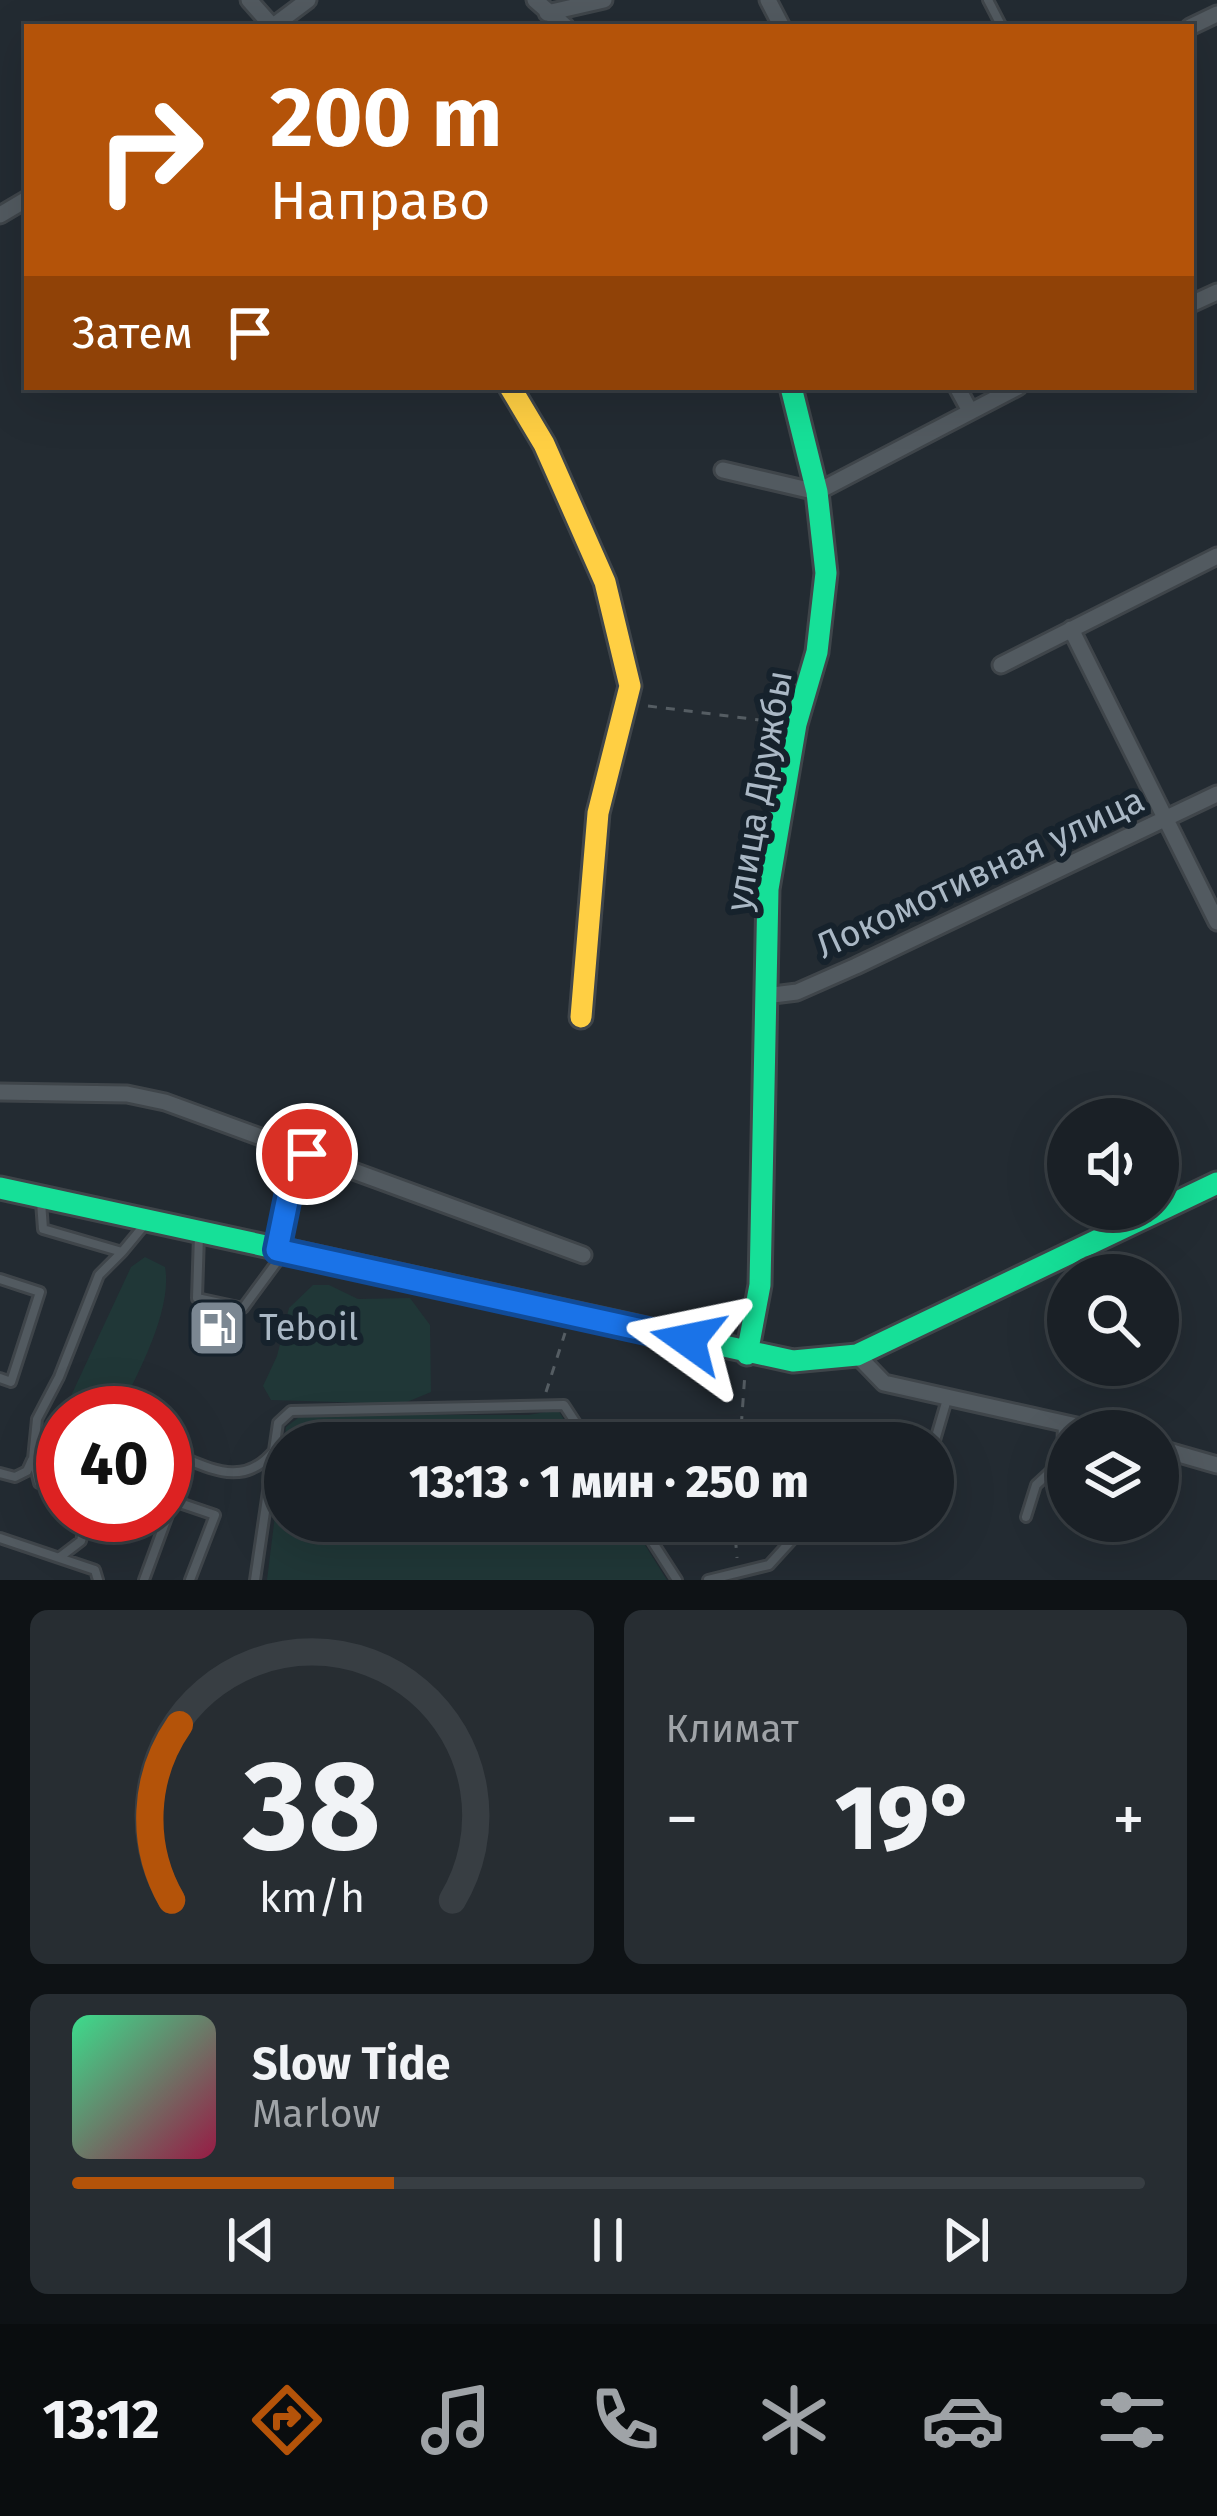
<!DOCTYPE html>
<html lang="ru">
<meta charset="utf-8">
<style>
:root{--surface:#1a2026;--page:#272d32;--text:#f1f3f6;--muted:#9fa3a7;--line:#383e43;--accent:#b45309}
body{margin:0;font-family:"Fira Sans",sans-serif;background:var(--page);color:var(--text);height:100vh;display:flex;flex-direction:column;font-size:45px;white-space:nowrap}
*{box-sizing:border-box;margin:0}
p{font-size:39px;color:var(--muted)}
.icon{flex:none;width:66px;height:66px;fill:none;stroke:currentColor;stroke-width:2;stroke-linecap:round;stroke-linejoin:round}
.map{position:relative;height:1580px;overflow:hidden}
.drawer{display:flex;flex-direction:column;gap:30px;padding:30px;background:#0e1215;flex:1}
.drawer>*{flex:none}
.banner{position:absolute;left:24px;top:24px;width:1170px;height:366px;border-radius:0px;box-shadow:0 12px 48px #0002,0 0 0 3px var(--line);background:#b45309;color:#fff;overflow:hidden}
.fabs{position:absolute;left:1047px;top:1098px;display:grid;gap:24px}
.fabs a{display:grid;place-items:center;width:132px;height:132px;border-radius:50%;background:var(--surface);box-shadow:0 12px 48px #0002,0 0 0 3px var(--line);font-size:60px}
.speed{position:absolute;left:36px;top:1386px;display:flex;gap:24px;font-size:60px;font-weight:700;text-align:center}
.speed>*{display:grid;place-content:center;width:156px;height:156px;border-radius:50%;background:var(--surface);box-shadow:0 12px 48px #0002,0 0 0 3px var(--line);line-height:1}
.speed .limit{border:18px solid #d22;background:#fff;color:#111}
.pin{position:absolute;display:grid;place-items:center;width:102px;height:102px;color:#fff;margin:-51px;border:6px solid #fff;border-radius:50%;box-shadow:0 3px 12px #0007}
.me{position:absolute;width:132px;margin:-66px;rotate:282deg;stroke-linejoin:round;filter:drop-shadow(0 0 9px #0008)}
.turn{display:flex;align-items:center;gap:42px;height:252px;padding:0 48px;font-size:54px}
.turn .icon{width:156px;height:156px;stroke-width:2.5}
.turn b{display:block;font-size:84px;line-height:102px}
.then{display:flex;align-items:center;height:114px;padding:0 48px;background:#0003;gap:24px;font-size:45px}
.big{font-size:90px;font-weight:800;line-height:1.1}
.drawer .tile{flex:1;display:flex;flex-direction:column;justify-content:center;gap:18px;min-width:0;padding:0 42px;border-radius:18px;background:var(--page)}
.drawer .dial{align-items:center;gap:0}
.dial svg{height:312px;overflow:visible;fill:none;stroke:var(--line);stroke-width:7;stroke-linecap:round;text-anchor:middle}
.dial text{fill:var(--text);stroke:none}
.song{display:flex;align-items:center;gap:36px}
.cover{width:144px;height:144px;border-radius:18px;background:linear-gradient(135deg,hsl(150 70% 55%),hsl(340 70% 35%))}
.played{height:12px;border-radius:6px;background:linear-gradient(90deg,var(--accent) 30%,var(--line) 30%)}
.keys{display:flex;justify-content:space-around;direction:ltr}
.heat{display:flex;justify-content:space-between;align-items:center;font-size:66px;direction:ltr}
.drawer .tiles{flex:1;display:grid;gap:30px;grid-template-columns:1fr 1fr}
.tile:last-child{grid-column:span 2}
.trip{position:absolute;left:264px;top:1422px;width:690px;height:120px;border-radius:60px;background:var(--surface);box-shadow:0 12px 48px #0002,0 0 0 3px var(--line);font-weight:800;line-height:120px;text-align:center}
.tabs{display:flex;height:192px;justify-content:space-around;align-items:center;background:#0a0d0f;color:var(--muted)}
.tabs .icon{width:84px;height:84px}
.tabs .current{color:var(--accent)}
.tabs b{font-size:54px;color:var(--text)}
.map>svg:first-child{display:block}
.green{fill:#203737}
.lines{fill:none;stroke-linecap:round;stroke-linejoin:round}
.lane-casing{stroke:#3f454a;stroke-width:14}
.street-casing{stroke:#3f454a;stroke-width:21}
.fast-casing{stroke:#3f454a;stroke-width:27}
.slow-casing{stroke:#3f454a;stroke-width:27}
.path{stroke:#555d63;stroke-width:3;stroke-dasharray:9 9;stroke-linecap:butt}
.lane{stroke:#525a60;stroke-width:8}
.street{stroke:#525a60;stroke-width:15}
.fast{stroke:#16e098;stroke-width:21}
.slow{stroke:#ffcf43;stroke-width:21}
.route-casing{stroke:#114b97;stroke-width:30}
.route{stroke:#1a73e8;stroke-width:21}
.labels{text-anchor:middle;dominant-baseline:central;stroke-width:12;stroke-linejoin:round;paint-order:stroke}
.street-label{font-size:36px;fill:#aab8c5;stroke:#16222c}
.poi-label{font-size:36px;fill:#aab8c5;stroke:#16222c;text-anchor:start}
</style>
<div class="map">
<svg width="1217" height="1580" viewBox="0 0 1217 1580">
<rect width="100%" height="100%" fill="#232b32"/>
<path class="green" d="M145,1257L165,1267C173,1309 137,1376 118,1413H63L131,1267Z
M313,1285H329L358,1299L410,1298L430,1325L431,1392L402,1404L271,1400L263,1386L277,1356L289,1308Z
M558,1410L579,1443H285V1521H630L667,1580H267L286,1427L302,1415H528Z"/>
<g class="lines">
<g class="lane-casing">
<path id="lane" d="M988,0L1002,27
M41,1202L43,1229L122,1252L146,1223
M199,1235L197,1298L243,1308L282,1255
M0,1279L40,1292L11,1382L0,1378
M1063,1422L1062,1461L1068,1463
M933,1447L948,1396
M165,1451C206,1465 241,1491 274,1451
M1158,1469L1167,1473
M0,1473L15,1477L27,1471L32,1460
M63,1490L39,1483L33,1459L37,1419L59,1377L99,1275L122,1252
M165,1498L215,1515L190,1580
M1026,1517L1036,1485L1062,1461
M639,1521L677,1580
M0,1538L95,1570L98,1580
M60,1557L81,1541L87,1515
M144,1580L173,1501
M255,1580L278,1423L291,1411L564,1405L589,1443
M708,1580L769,1565L809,1521"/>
</g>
<g class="street-casing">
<path id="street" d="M249,0L273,27
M535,0L566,27
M768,0L782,27
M547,13L604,0
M272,27L308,0
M1190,27L1217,14
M0,215L27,199
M1191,304L1217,292
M957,387L970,411
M723,470L817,492L1018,387
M1071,629L1217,922
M1001,665L1217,556
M765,996L797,992L856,966L1217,794
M0,1092L127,1094L165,1102L583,1255
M277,1249L290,1187L307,1154
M857,1355L884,1383L1099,1431
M1158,1448L1217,1465"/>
</g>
<g class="fast-casing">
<path id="fast" d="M0,1188L793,1361L857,1355L1217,1183
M747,1354L760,1285L768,889L796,724L817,652L826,573L817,492L791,387"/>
</g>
<g class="slow-casing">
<path id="slow" d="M510,387L544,444L605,582L630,686L598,813L581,1017"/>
</g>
<path class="path" d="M648,706L776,722
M546,1392L565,1333
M740,1443L745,1373
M734,1521L737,1558"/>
<use href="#lane" class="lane"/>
<use href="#street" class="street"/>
<use href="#fast" class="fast"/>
<use href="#slow" class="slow"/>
</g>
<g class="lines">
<g class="route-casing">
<path id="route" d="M307,1154L290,1187L277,1250L688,1340"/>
</g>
<use href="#route" class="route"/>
</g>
<defs>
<g id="fuel-square" transform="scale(3)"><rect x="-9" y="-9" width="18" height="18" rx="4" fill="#7b8792" stroke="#16222c"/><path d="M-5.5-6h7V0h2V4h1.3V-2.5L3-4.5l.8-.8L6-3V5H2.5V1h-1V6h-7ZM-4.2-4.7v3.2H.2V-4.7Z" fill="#fff"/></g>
</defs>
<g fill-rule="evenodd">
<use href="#fuel-square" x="217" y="1328"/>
</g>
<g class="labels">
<g class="street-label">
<text transform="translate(759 791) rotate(-80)">улица Дружбы</text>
<text transform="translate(980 873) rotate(-25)">Локомотивная улица</text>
</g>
<g class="poi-label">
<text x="259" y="1328">Teboil</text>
</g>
</g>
</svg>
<div class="fabs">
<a><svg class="icon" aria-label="sound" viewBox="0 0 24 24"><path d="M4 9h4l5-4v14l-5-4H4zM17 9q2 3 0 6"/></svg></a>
<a><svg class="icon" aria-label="search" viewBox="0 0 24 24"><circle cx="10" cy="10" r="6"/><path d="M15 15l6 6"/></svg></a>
<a><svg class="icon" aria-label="layers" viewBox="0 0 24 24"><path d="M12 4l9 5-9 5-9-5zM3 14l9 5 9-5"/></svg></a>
</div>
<div class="speed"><div class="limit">40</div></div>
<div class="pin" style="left:307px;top:1154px;background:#d93025"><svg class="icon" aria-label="arrive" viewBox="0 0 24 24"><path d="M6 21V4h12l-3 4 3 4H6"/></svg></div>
<svg class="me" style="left:688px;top:1340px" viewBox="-20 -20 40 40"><path d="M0-17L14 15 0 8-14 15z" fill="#1a73e8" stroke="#fff" stroke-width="4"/></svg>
<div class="trip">13:13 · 1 мин · 250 m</div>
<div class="banner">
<div class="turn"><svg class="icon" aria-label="right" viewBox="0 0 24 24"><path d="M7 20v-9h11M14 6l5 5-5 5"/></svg><div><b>200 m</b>Направо</div></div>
<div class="then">Затем<svg class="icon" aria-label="arrive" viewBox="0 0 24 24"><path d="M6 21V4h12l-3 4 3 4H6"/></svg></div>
</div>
</div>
<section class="drawer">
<div class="tiles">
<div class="tile dial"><svg viewBox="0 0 100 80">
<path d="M14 69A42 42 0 1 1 86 69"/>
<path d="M14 69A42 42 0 0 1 16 24" stroke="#b45309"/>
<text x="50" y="56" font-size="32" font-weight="700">38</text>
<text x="50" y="72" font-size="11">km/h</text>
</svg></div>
<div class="tile"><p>Климат</p>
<div class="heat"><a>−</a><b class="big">19°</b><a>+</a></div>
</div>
<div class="tile">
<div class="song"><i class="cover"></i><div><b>Slow Tide</b><p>Marlow</p></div></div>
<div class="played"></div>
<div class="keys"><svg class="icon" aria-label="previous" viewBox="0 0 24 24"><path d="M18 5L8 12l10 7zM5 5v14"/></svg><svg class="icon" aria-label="pause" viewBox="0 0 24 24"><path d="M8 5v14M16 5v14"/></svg><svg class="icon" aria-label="next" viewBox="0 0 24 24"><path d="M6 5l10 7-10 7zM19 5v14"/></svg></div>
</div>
</div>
</section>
<nav class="tabs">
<b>13:12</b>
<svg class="icon current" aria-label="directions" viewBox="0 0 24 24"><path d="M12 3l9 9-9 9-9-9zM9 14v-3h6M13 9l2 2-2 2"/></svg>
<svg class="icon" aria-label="music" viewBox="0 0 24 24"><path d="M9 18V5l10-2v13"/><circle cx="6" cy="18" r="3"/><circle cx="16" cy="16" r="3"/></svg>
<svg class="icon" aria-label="phone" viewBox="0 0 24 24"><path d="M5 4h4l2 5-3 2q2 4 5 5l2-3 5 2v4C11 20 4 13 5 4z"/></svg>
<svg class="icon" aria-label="climate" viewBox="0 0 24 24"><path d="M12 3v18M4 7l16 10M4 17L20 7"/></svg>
<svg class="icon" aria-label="car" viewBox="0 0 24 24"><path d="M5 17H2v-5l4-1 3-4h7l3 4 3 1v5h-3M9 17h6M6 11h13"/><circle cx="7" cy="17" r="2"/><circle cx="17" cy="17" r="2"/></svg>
<svg class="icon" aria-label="filters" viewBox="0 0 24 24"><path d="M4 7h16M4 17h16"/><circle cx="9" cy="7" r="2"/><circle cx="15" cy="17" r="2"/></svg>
</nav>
